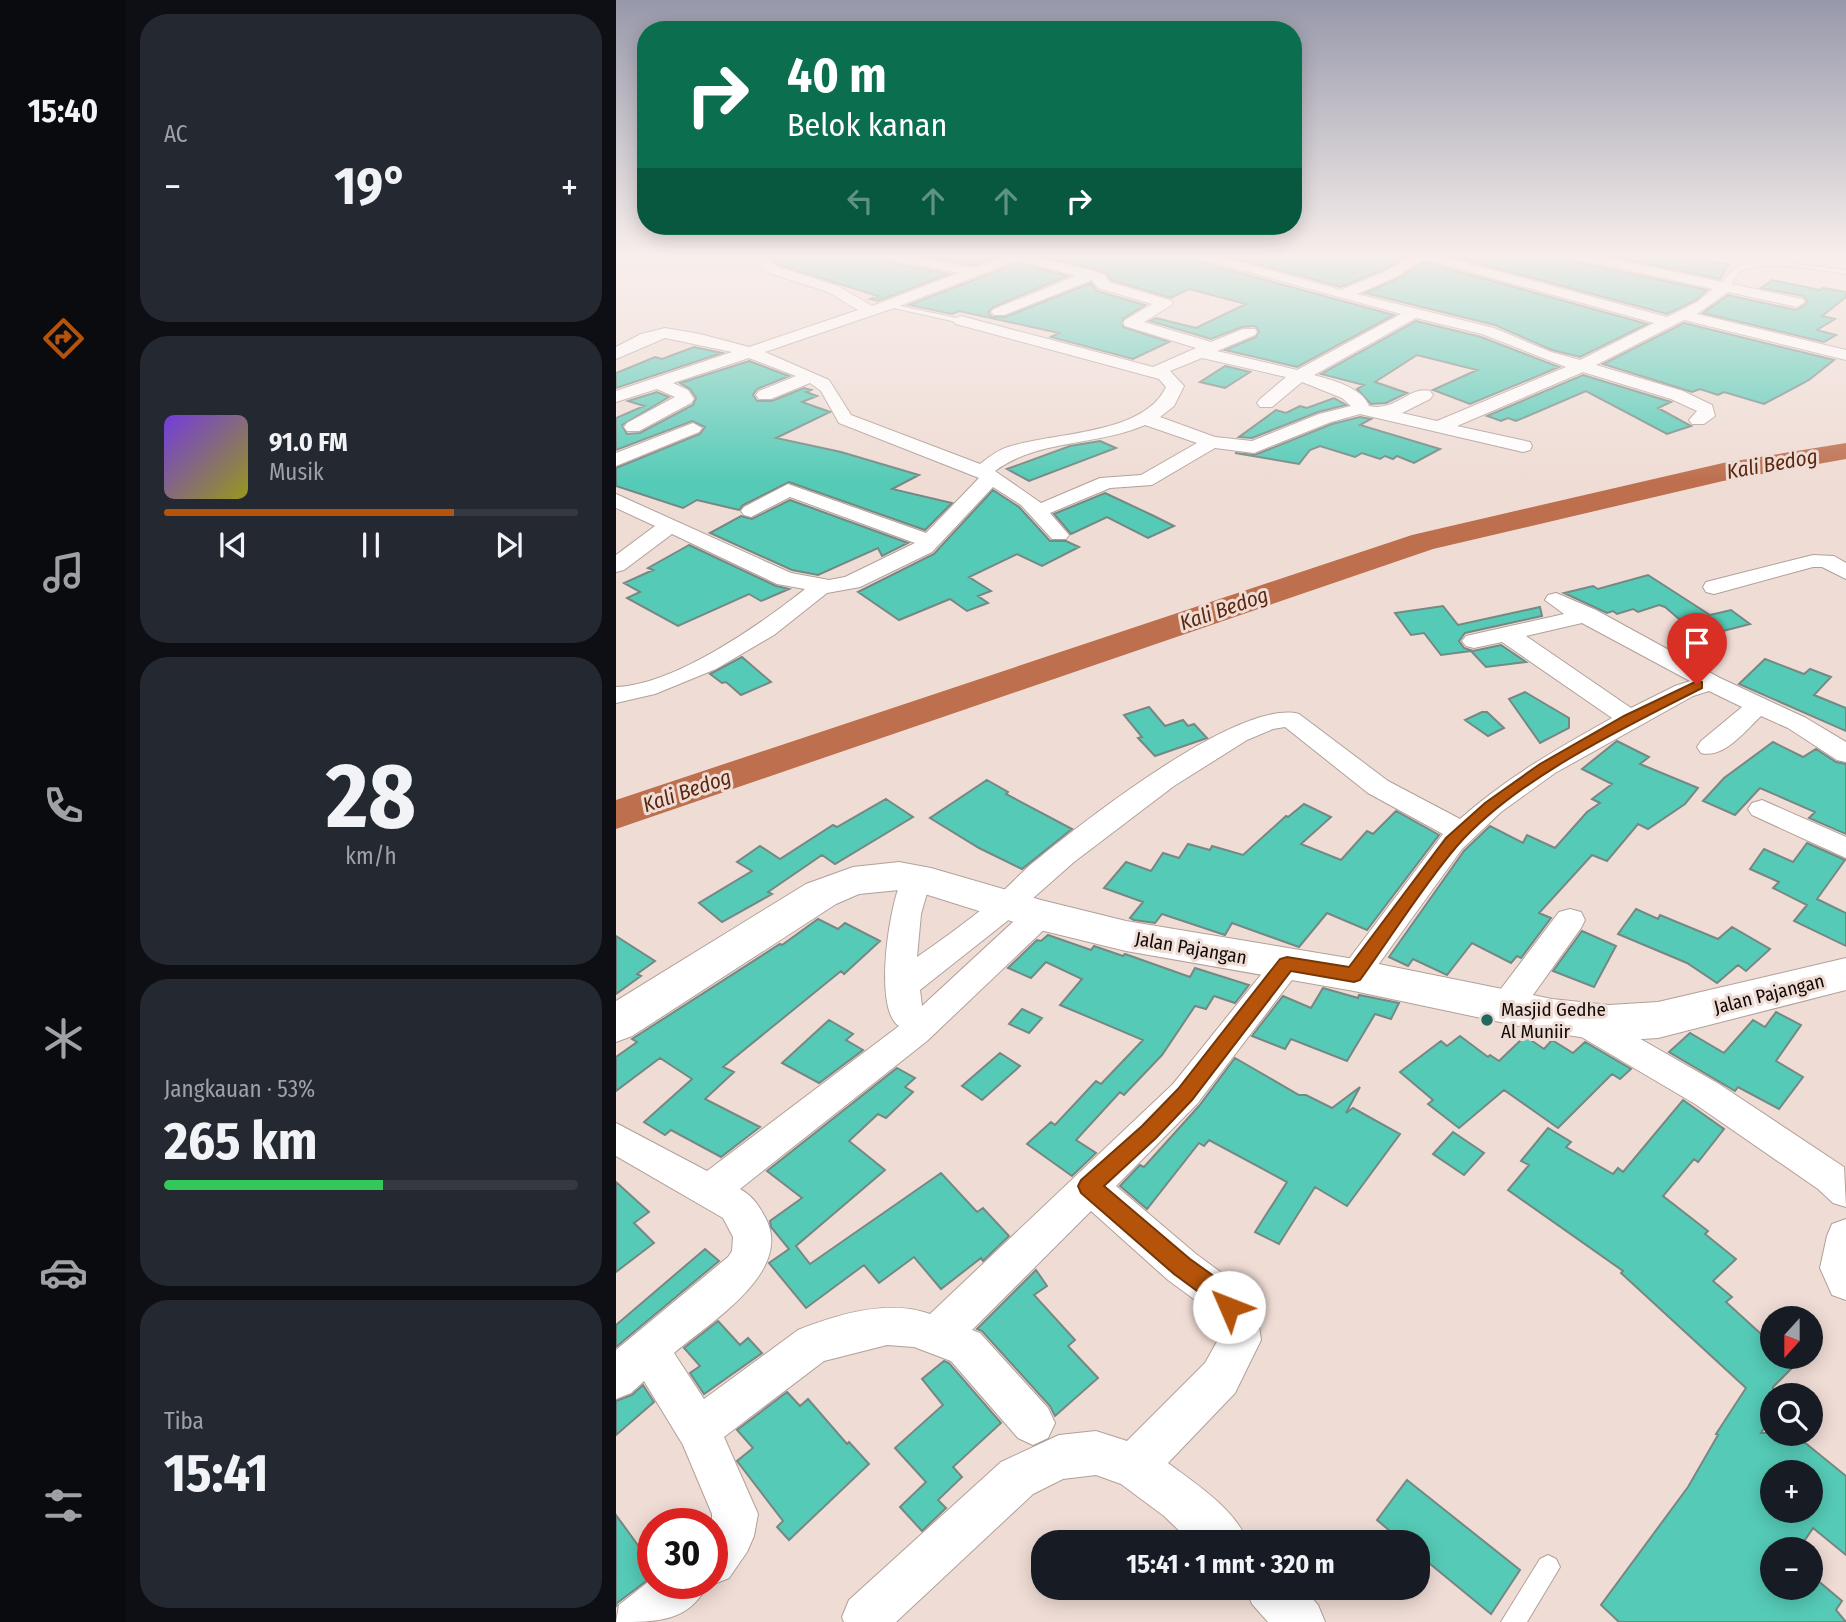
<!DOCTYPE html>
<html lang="id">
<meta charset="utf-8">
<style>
:root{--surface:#171b24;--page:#242831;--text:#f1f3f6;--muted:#9ea1a6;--line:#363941;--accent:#b45309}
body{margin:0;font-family:"Fira Sans Condensed",sans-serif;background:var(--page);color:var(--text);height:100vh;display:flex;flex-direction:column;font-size:26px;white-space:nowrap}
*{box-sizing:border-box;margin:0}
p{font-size:23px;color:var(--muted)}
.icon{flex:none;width:38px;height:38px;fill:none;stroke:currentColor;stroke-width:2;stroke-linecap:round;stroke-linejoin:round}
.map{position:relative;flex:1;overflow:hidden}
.details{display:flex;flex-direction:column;gap:14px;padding:14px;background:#0d0f14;width:490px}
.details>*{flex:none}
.hud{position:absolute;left:21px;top:21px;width:665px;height:214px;border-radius:28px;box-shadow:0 4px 18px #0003;background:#0b6e4f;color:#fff;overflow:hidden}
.needle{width:46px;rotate:201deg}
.controls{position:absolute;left:1144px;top:1306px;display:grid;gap:14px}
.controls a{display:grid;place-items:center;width:63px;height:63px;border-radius:50%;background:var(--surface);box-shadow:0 4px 18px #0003;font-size:35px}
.speed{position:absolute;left:21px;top:1508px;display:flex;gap:14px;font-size:35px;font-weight:700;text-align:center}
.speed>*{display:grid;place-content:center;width:91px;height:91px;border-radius:50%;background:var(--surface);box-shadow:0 4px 18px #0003;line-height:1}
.speed .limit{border:10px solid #d22;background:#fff;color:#111}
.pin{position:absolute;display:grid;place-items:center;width:60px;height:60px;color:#fff;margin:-72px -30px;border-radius:50% 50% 50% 0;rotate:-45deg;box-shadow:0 0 7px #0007}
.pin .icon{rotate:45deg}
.me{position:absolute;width:77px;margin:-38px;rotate:314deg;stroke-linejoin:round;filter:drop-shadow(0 0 5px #0008)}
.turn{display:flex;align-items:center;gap:24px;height:147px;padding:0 35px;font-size:32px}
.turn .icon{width:91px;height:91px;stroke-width:2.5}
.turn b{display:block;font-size:49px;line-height:60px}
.lanes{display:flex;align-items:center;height:66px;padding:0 35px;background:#0003;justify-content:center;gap:35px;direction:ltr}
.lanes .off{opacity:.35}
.big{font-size:52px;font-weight:700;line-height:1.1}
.details .widget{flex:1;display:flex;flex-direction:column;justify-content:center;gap:10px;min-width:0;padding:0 24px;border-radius:28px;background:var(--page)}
.details .dial{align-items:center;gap:0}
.dial b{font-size:91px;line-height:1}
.song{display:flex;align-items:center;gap:21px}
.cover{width:84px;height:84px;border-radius:10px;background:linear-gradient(135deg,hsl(260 70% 55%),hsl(60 70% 35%))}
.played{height:7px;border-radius:4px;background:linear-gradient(90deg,var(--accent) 70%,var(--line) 70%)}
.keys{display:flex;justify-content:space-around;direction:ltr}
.heat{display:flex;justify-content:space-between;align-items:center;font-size:38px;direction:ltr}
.charge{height:10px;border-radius:5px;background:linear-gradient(90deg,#34c759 53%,var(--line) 0)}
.trip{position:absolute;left:415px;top:1530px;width:399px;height:70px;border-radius:28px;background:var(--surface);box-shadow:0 4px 18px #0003;font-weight:700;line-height:70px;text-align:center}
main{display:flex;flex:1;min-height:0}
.tab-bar{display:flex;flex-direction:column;width:126px;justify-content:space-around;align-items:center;background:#090b0e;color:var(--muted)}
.tab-bar .icon{width:49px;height:49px}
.tab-bar .selected{color:var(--accent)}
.tab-bar b{font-size:32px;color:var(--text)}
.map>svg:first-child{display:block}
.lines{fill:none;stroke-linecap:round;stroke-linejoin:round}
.river{fill:#bd6f4e;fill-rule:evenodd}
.building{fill:#55cbb7;stroke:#758883;stroke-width:2;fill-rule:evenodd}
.lane-casing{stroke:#b1a099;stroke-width:2}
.street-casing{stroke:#b1a099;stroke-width:2}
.secondary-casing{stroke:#b1a099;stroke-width:2}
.lane{fill:#fff;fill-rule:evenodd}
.street{fill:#fff;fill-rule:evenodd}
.secondary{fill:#fff;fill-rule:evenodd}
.route{fill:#b45309;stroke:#753606;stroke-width:2}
.poi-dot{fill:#21685d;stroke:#efdcd5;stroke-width:2.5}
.labels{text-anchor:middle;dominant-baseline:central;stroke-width:6;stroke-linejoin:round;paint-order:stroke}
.street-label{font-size:19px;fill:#100a08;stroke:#efdcd5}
.poi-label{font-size:19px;fill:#100a08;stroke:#efdcd5;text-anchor:start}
.water-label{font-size:21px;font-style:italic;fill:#5b270f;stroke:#efdcd5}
</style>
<main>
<nav class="tab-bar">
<b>15:40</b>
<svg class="icon selected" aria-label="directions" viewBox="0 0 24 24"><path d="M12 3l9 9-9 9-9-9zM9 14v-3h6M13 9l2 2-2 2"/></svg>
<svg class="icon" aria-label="music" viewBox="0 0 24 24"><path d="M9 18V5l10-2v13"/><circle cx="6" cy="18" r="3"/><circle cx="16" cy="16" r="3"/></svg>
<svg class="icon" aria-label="phone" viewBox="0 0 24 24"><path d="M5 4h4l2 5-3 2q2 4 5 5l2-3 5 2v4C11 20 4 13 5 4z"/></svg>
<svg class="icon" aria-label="climate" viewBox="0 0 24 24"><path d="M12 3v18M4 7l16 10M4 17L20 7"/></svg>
<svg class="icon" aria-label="car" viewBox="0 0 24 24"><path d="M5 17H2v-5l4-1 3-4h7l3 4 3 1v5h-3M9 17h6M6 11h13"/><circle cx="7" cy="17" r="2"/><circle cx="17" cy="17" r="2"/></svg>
<svg class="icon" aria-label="filters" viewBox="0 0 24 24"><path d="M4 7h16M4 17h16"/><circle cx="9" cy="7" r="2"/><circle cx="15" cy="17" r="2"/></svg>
</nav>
<section class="details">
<div class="widget"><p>AC</p>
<div class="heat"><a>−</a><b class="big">19°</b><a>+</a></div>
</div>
<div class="widget">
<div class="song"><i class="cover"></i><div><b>91.0 FM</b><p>Musik</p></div></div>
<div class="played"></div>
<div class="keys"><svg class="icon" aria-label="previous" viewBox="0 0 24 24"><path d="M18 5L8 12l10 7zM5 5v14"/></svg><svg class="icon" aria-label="pause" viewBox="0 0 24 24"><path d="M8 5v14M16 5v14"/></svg><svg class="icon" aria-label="next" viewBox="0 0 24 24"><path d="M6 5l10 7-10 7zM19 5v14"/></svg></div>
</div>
<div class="widget dial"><b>28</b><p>km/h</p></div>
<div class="widget"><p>Jangkauan · 53%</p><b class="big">265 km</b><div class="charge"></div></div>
<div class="widget"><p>Tiba</p><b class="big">15:41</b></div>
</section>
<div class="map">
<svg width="1230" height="1622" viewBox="0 0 1230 1622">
<rect width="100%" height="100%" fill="#efdcd5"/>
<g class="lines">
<path class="river" d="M1230,443V459L1107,481L817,549L0,829V800L796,535L1107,463Z"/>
</g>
<path class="building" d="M150,255H264L272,262L333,274L262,301L254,299L262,296L161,264Z
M304,255H385L357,265Z
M422,255H576L580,261L778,315L681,367L609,350L640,337L643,331L639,326L626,327L595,339L534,321L540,318L580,328L630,304L573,289L555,298L495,280L490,273L482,270Z
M608,255H792L769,269L725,287Z
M831,255H952L960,262L1091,290L1080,300L1051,314Z
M990,255H1041L1113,264L1104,279Z
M808,262L1031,324L964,357L936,350L879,325L749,293L781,279Z
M402,263L452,276L377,307L372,312L376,317H389L475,283L481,291L529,305L507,319V327L553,342L517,359L435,337L443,333L343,311L336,314L293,305Z
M1156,280L1204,290L1207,288L1230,292V297L1206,316L1219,319L1201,330L1220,335L1208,342L1087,313L1112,295L1180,310L1190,304L1191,300L1187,296L1145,288Z
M800,321L865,337L943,367L854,404L817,390L861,370L801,355L759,382L791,393L770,403L755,404L741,389L748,385L705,374Z
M1068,323L1218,360L1193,380L1148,404L1108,392L1102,395L1084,389L1076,392L987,364Z
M78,347L106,353L0,388V373L39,357L46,359Z
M133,361L173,376L141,389L137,395L141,401H156L188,388L195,390L190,392L201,396L186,402L214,412L160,438L225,452L303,475L276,489L336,503L309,530L173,482L127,505L123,510L81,500L67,508L0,486V468L84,434L89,427L76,421L0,450V418L28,406L12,401L41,392L53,397L6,425L11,434L24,433L77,405L80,398L74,389L64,383Z
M609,366L634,372L609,388L584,382Z
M967,375L1055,402L1042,408L1075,426L1051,434L970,391L900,421L892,418L885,421L871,416Z
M718,398L730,405L702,412L636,438L623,437L660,410L670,413L684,406L691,408Z
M744,417L755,419L744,425L824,449L798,463L781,456L777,459L769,456L764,459L746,453L739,457L704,446L694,450L683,464L619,453L639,455L716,424Z
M484,441L500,448L413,481L391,469L454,446Z
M377,490L403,507L434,541H450L463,547L426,566L401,554L353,577L375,591L362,596L372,603L351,611L334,599L283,620L242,592L318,554Z
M489,493L538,516L558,526L532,538L491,517L455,534L438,514Z
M174,500L292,543L266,556L262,548L202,575L176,570L94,533L125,516L136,519Z
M73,545L160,586L173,589L145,601L133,594L62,626L11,598L24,592L8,583L37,570L32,568Z
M1032,575L1094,615L1115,610L1134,624L1084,637L1049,607L1043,605L1022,612L1017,609L1001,614L997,611L991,613L948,593L977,586L982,589Z
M827,606L842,625L924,607L926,616L849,633L843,641L848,648L857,651L885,645L910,662L870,667L855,651L825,655L808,633L795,635L779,613Z
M126,657L155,682L125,695L110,682L106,683L94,674Z
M1149,659L1188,674L1194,669L1215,677L1198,695L1230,708V731L1123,684Z
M909,692L953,718V728L924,743L893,699Z
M533,707L549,726L567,720L572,726L578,724L591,738L539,756L522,738L526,737L508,715Z
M866,712H871L888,728L872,736L849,720Z
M1001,741L1033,757L1024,764L1082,788L1069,804L1032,829L1022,824L991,861L976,855L923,913L935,918L905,958L901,956L895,963L856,943L831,975L797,959L792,966L773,957L848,851L874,826L907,843L911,835L939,848L971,812L984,803L976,799L996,784L966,769Z
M1157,742L1187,757L1200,749L1220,762L1230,764V834L1193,818L1199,812L1144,788L1119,815L1087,801L1108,778Z
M371,780L392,792L390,794L456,829L406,869L363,848L314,818Z
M270,799L297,817L219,864L206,855L152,892L156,894L106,922L83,903L136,871L121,862L144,846L164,859L217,825L221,827Z
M688,804L715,817L685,844L725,860L751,831L757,834L780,811L823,835L751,930L711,913L683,947L616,923L609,935L546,914L539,923L518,920L514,918L527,902L488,888L510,862L535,871L547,853L563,858L572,844L594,850L596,846L627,855L670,816L672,817Z
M1191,843L1229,860L1201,899L1230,913V946L1178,921L1191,905L1157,888L1163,882L1134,869L1148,849L1177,862Z
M1020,909L1042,919L1044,915L1102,939L1116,927L1154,949L1130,971L1122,965L1101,983L1071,963L1002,934Z
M202,919L222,929L229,923L264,941L228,974L225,971L107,1067L118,1072L89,1099L144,1127L105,1157L55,1130L49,1135L28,1122L76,1079L44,1058L0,1091V1057L21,1042L16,1039L164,944L166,945Z
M966,931L1000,946L978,987L937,971Z
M432,935L475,950L478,946L507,956L509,954L574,977L579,968L633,985L619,1003L598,996L590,1009L579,1006L546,1055L508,1095L504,1092L460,1140L480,1153L456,1176L411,1144L435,1122L439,1125L480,1081L485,1084L527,1040L444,1005L466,979L430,962L415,978L392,968L421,940L425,941Z
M0,936L39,961L21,974L25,976L0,994Z
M707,988L742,998L743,995L783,1003L775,1019L759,1014L731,1061L675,1039L669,1049L636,1036L667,996L695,1008Z
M406,1009L426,1018L413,1033L393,1024Z
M1160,1012L1185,1025L1160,1061L1187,1077L1163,1109L1122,1087L1119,1091L1053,1052L1074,1033L1108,1053L1137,1020L1149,1027Z
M213,1020L237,1034L230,1040L247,1050L203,1083L166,1063Z
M844,1036L872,1057L874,1055L883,1061L909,1036L928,1049L936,1040L957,1053L969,1042L1015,1069L1004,1079L996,1074L942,1128L888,1090L843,1128L812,1104L817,1100L784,1072L825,1041L831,1046Z
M384,1053L404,1066L366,1100L346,1086Z
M619,1058L683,1095H690L716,1108L744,1087L730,1113L737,1108L784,1134L731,1206L699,1187L663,1244L639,1232L671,1182L593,1140L588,1146L583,1143L531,1209L504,1186L524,1165L528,1167L583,1106Z
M281,1068L299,1078L289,1087L297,1092L270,1118L262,1114L233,1141L269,1170L180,1246L194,1264L325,1173L361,1212L367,1208L393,1236L367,1261L365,1258L325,1289L298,1257L263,1283L248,1265L190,1308L153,1263L173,1249L155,1227L154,1221L186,1198L151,1171Z
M1067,1100L1108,1129L1082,1162L1078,1159L1047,1196L1092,1231L1089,1234L1120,1259L1097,1281L1116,1297L1110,1302L1157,1345V1356H1170L1179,1365L1157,1387V1414L1145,1433H1177L1230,1476V1555L1197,1528L1183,1549H1157V1587H1195V1575L1226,1601L1220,1610L1230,1622H1003L985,1605L1072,1487L1102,1435L1100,1434L1130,1388L1005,1273L1007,1271L892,1190L913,1165L905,1161L932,1128L955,1142L950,1147L997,1174L1002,1168L1007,1172ZM1157,1472H1195V1510H1157Z
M837,1132L868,1153L848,1175L817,1154Z
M0,1182L33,1212L18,1223L38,1243L0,1272Z
M89,1249L103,1261L0,1347V1325Z
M420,1270L431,1286L418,1295L459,1340L452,1346L482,1378L439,1416L434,1406L366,1331L361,1329Z
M102,1321L124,1345L132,1338L146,1353L88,1394L74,1373L84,1366L68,1348Z
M328,1361L333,1363L385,1423L337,1467L346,1477L322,1500L330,1508L306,1531L284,1507L310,1482L279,1448L327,1405L306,1379Z
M27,1385L38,1402L0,1435V1401L16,1395Z
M171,1392L184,1406L192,1399L231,1444L233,1442L253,1464L173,1540L161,1527L167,1521L121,1461L137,1448L121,1430Z
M791,1480L904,1570L875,1614L802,1554V1542H787L761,1520Z
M0,1515L37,1566V1576L1,1603L0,1607Z"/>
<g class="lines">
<g class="lane-casing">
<path id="lane" d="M1142,262L1174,263L1230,270V274C1200,270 1152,259 1124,271L1112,289H1106C1109,270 1124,264 1142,262Z
M270,303L345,319L349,321L345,323L273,307H270Z
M932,1555L940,1559L944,1567L911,1622H885L924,1559Z"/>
</g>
<g class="street-casing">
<path id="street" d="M131,255H146L160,266L222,286L256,306L342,273L273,259L266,255H292L357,268L391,255H413L481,272L489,275L493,282L554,300L557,303L554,306L528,322L595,342L627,329H639L641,332L639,335L601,351L681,370L785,314L581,258L579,255H600L725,290L770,271L797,255H822L1051,317L1081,302L1097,289L961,259L954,255H979L1186,299L1189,302L1181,307L1112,292L1081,314L1230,350V360L1068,320L980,365L1067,391L1096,405L1099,416L1088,424H1076L1073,420L1081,411L1055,399L967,372L841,426L914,442L916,446L914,450L907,452L744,414L715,422L638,453L599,448L536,485L494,488L434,513L453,535L450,539H436L405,505L377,487L316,552L244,587L211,593L158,635L100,669L39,694L0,703V687C58,685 144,625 189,589L161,584L56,534L8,570L0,572V555L39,526L0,508V494L175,573L213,580L229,577L299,543L174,497L135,517L128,515L125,511L128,507L172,484L310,533L363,478L223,423L205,391L194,383L155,399H143L140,395L143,391L180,376L133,358L57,383L72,390L78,399L75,403L23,431H11L8,427L11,423L59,397L41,389L0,402V391L116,352L49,338L0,359V347L25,334L49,328L84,334L133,347L242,310L212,292L150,272ZM808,259L1038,323L964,360L935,352L878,328L741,294L780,277ZM402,260L460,276L378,309L375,312L378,315H388L476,280L482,288L536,304L509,320L507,323L509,326L580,348L537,367L345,316L340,318L337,321L340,324L543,379L550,387C528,435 438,432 392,447C382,450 373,457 364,464L235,415L213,380L149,352L278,308ZM800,318L866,334L950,367L821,421L786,413L814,399L817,395L814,391C793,386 780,412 753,406C746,387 715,380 698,375ZM586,358L670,377L644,399L641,403L644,407H656L686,382L726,398L735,406L703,414L636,441L599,437L544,417L558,406L568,386L554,371ZM529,425L581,443L525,475L484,478L425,503L379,471C422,439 481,446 529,425Z
M77,423L86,428L83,432L0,466V453Z
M1197,555L1218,556L1230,563V579L1206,567H1197L1098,594L1090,592L1087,587L1090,582Z
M940,593L980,610L1104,678L1190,718L1230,742V762L1221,760L1172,728L1145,716C1129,731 1108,759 1085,753L1081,747L1085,741L1126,707L1093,691L1077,696L939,773L885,812L846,849L749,983L738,987L727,983L722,975L727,967L827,834L752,793L669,727L657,729L631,740L558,786L458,862L390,922L304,990L306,1006L413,907L424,904L435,907L439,915L435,923L311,1041L124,1189C137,1196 144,1207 151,1221C175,1274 93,1323 58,1353L88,1399L182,1330C222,1314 273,1299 314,1314L557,1084L660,956L671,952L682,956L687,964L682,972L581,1104L500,1186L580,1254L618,1282L636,1305L642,1319L645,1340L619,1393L552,1463C580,1484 618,1508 632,1542H575L548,1516L505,1484L480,1475L447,1479L417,1494L280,1622H228L226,1617L233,1600L385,1462L443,1435L480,1431L511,1441L589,1363L603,1338L602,1325L590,1308L552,1280L475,1211L356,1330L364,1333L432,1408L439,1423L432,1438L417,1445L402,1438L335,1361L298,1347L271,1345L208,1361L108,1437L142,1514L138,1536L131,1552L113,1578L96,1585L94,1584H96V1514L67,1445L28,1381L15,1393L0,1399V1350L112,1257L116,1251L117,1237L107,1218L0,1156V1123L91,1171L283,1026C256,1009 274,897 289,872L300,869L311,872L315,879L305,914L301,957C326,940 350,922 374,903C388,891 400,878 413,866C462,826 622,698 683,714L772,781L844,819C890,778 942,748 996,718L886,642L858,648L850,646L846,641L850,636L948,614L929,600L932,595ZM966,623L1074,681L1059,686L1015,708L910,636Z
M1146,800L1230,837V858L1136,815L1132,809L1136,803Z
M954,909L965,912L969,920L965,928L902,1016L890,1019L878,1016L874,1007L878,998L943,912Z
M969,1010L981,1014L1103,1084L1228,1167L1230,1207L1217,1203L1202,1189L1079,1104L957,1032L952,1023L957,1014Z
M1230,1219V1300L1216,1295L1204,1268L1211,1236L1216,1224Z
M37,1578V1584H92C73,1622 42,1622 0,1622L3,1605Z
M629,1587H686L702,1605L709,1622H652L636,1604Z"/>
</g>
<g class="secondary-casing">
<path id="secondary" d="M283,862L315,868L425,900L510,921L738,959L936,999L993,1005L1042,1002L1230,958V990L1042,1038L993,1041L936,1033L738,991L510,951L424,930L312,895L283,890L243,894L220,904L16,1036L0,1042V1001L190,884L237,867Z"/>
</g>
<use href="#lane" class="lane"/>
<use href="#street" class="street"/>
<use href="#secondary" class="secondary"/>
</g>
<linearGradient id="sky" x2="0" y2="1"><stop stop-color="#9798aa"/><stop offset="0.53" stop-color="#f8efec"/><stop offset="1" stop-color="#f8efec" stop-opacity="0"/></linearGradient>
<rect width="1230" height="482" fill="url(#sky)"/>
<path class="route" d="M1081,681L1086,682V688C1006,729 901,778 841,846C806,887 776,936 744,980L738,982L675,971L576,1100L540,1138L488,1186L574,1259L613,1287L625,1307L621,1315L613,1318L605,1315L596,1302L558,1274L465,1193L462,1186L465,1180L526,1126L562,1089L664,959L671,957L733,967L830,838L869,803L924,764L1008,716Z"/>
<circle class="poi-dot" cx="871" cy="1020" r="7"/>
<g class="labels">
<g class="street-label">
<text transform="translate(575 948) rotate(10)">Jalan Pajangan</text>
<text transform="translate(1153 994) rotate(-14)">Jalan Pajangan</text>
</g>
<g class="poi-label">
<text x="885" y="1009">Masjid Gedhe<tspan x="885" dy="22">Al Muniir</tspan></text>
</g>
<g class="water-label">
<text transform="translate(1156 464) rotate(-10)">Kali Bedog</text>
<text transform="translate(608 609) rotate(-19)">Kali Bedog</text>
<text transform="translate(71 791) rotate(-19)">Kali Bedog</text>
</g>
</g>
</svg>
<div class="controls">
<a><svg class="needle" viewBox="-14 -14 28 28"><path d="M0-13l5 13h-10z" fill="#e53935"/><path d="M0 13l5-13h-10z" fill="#9ea1a6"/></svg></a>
<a><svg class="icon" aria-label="search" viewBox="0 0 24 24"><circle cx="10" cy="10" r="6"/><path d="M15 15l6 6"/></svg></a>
<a>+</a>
<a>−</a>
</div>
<div class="speed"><div class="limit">30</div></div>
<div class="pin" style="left:1081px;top:685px;background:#d93025"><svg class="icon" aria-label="arrive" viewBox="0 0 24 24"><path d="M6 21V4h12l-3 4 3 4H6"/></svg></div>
<svg class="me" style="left:613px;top:1307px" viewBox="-20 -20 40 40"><circle r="19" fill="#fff"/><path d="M0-13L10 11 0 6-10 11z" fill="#b45309"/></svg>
<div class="trip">15:41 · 1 mnt · 320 m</div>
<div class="hud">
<div class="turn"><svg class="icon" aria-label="right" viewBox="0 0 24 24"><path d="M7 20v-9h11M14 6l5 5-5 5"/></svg><div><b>40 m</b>Belok kanan</div></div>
<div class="lanes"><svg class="icon off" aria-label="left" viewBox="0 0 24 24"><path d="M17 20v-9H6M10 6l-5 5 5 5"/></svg><svg class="icon off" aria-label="ahead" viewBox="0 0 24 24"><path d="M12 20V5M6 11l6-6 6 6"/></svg><svg class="icon off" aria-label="ahead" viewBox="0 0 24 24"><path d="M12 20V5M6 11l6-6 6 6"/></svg><svg class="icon" aria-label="right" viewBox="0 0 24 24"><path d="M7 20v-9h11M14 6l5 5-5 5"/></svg></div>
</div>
</div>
</main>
